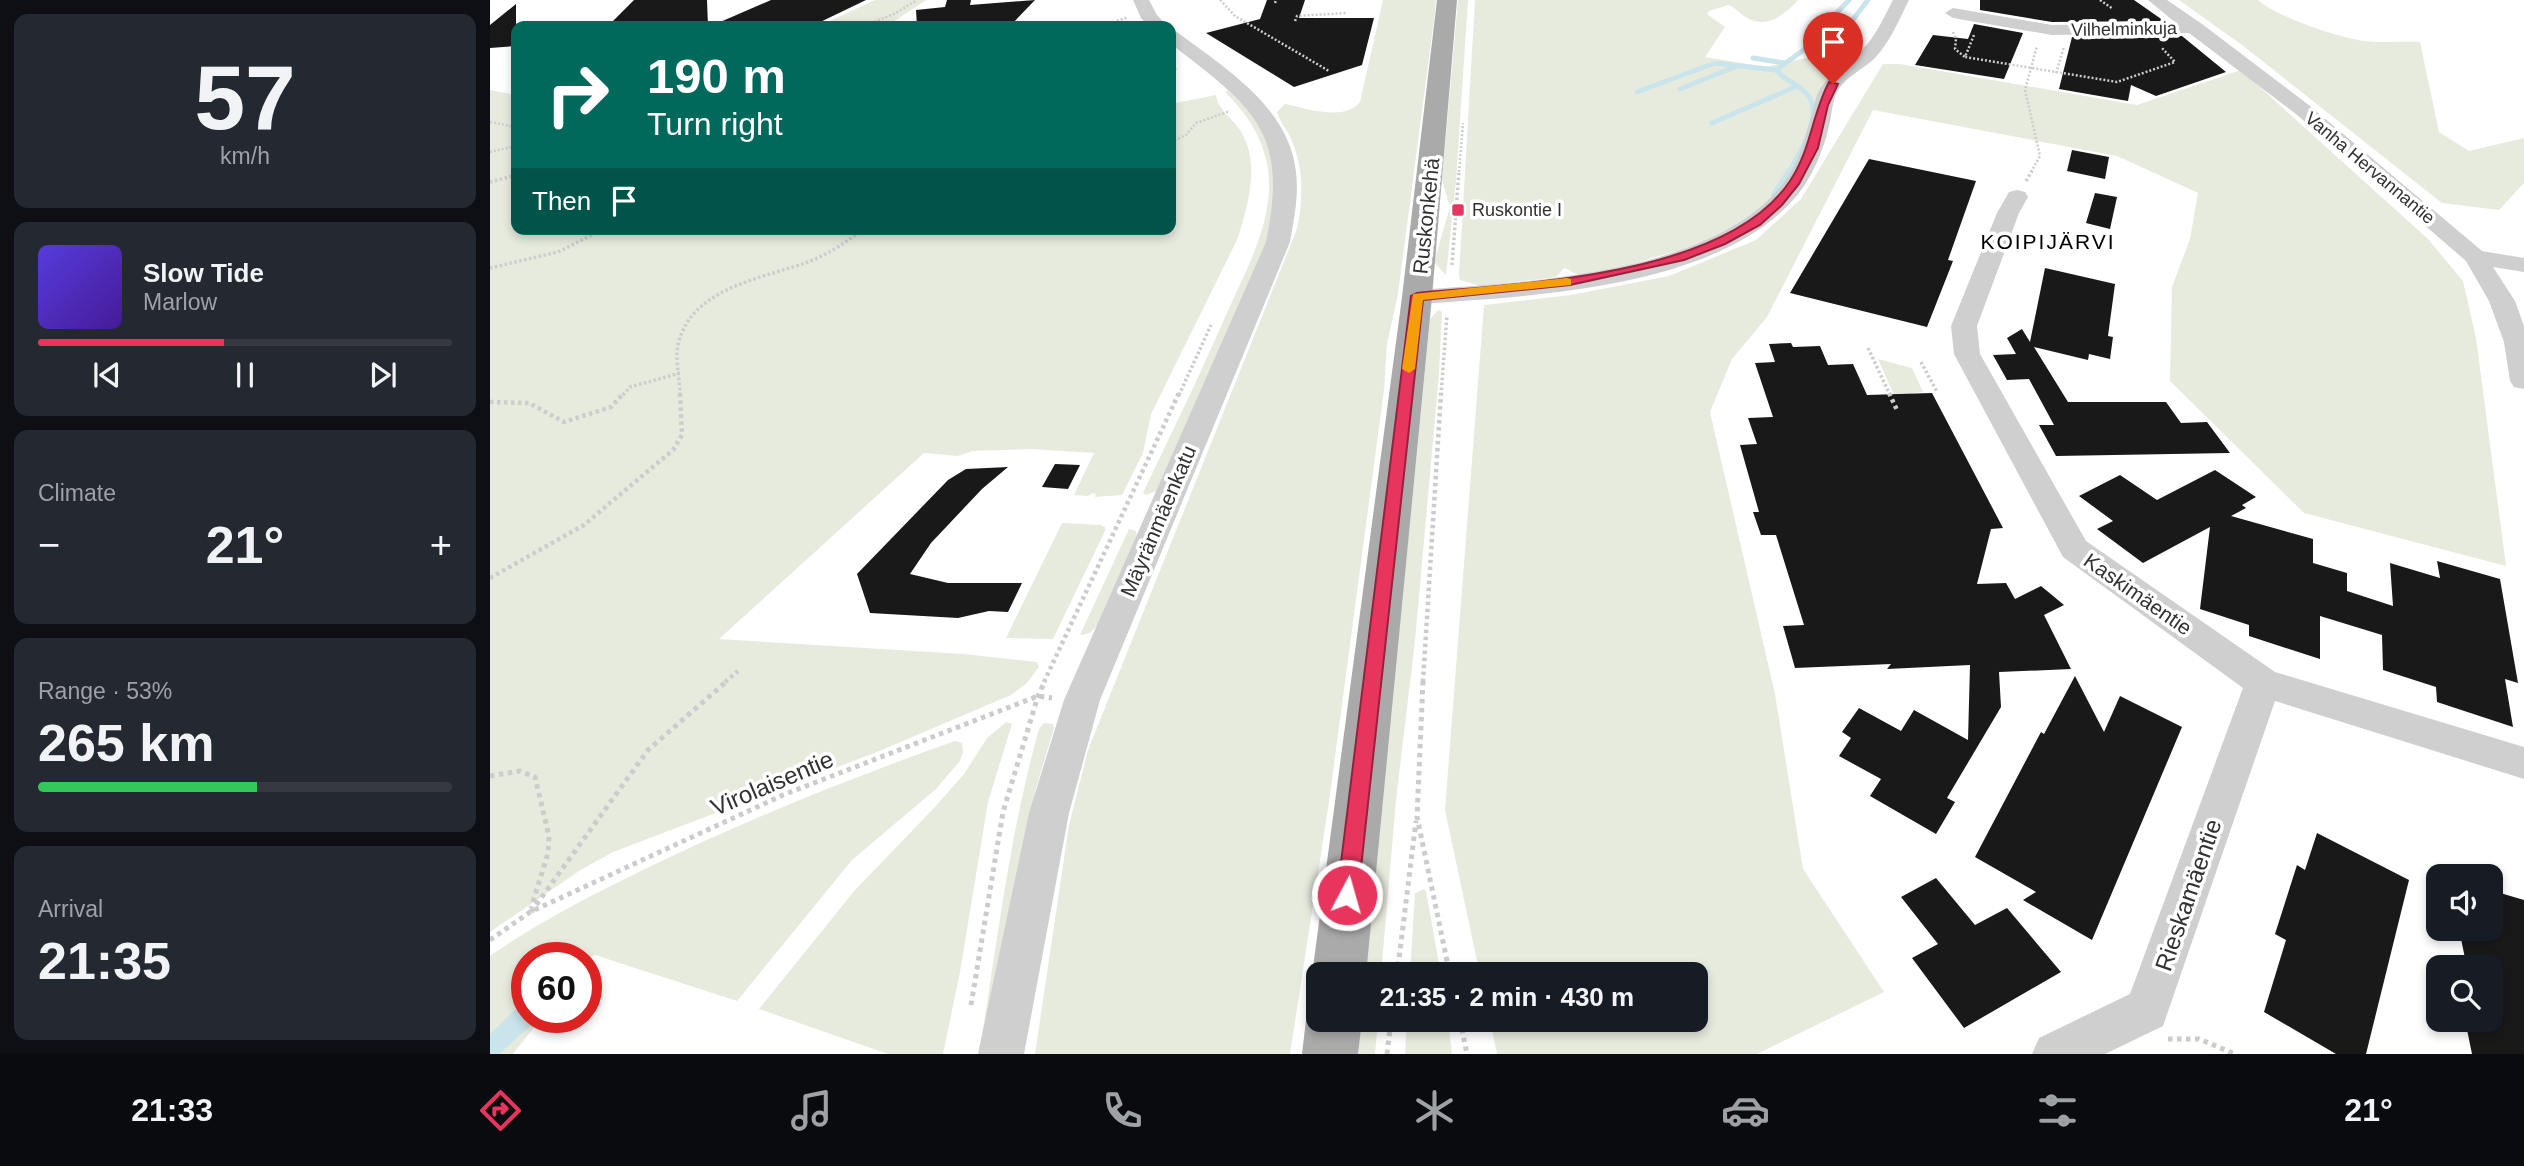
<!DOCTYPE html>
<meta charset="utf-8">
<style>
:root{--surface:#171b24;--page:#242831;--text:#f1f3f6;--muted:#9ea1a6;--line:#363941;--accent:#e8355e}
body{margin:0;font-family:Arial,sans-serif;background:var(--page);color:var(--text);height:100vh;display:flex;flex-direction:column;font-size:26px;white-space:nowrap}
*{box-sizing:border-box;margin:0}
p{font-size:23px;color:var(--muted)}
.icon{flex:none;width:38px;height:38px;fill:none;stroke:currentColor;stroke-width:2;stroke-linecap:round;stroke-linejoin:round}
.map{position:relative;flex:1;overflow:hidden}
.drawer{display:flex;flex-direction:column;gap:14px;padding:14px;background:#0d0f14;width:490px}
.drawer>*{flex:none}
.banner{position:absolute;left:21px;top:21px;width:665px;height:214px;border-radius:14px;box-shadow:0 4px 10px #0003;background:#00695c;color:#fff;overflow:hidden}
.controls{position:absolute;left:1936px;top:864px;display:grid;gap:14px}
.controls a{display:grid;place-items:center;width:77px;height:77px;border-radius:14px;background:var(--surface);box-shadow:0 4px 10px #0003;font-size:35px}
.speed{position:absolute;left:21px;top:942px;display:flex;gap:14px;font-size:35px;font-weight:700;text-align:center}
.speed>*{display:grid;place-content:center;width:91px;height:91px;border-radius:50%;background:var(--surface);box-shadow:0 4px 10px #0003;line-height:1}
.speed .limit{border:10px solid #d22;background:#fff;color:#111}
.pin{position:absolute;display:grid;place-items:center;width:60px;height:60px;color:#fff;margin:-72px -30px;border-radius:50% 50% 50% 0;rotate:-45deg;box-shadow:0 0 7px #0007}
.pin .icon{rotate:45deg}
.me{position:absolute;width:77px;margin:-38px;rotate:6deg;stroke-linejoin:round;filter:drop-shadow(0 0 5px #0008)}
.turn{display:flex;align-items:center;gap:24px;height:147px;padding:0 21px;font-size:32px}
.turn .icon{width:91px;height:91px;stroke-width:2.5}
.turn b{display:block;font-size:49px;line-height:60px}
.then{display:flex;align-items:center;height:66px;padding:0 21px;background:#0003;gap:14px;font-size:26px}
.big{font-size:52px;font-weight:600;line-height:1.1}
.drawer .card{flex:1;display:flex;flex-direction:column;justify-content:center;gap:10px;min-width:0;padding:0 24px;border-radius:14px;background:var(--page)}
.drawer .dial{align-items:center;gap:0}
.dial b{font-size:91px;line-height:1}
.song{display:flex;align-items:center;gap:21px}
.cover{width:84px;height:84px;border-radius:10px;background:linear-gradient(135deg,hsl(250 70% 55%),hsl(260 70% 35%))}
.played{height:7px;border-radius:4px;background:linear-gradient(90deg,var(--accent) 45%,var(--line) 45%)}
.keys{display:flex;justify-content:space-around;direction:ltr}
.heat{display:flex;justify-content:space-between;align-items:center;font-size:38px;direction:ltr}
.charge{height:10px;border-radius:5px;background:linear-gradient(90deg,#34c759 53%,var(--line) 0)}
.trip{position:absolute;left:816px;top:962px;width:402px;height:70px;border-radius:14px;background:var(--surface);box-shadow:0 4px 10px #0003;font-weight:600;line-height:70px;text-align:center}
.menu{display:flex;height:112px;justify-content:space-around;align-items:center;background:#090b0e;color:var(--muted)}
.menu .icon{width:49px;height:49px}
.menu .selected{color:var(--accent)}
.menu b{font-size:32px;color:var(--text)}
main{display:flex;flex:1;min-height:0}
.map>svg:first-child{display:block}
.green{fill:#e7ebde}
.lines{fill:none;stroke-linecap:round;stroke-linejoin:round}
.stream-far2{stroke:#cae4ec;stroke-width:5}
.stream-far1{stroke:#cae4ec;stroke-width:7}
.stream{stroke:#cae4ec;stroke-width:11}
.building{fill:#191919}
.path-far3{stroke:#ccc;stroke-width:2.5;stroke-dasharray:2 2;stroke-linecap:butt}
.path-far2{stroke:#ccc;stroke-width:3.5;stroke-dasharray:2.5 2.5;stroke-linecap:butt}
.path-far1{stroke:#ccc;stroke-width:4.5;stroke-dasharray:3.5 3.5;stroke-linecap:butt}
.path{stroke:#ccc;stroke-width:5;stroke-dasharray:4.5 4.5;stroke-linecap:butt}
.minor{fill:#cfcfcf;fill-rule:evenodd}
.major{fill:#aaa;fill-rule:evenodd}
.route{fill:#e8355e;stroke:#97223d;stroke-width:2}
.slow{fill:#f59e0b}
.poi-dot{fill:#e8355e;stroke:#fff;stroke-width:2.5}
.labels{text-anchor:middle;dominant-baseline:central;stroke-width:7;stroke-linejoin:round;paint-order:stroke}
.far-street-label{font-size:18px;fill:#323232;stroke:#fff}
.far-poi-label{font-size:18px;fill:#323232;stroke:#fff;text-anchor:start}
.street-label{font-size:21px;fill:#323232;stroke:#fff}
.far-quarter-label{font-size:21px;letter-spacing:2px;fill:#000;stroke:#fff}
.near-street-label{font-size:24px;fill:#323232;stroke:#fff}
</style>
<main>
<section class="drawer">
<div class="card dial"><b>57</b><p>km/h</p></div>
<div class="card">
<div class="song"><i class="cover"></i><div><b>Slow Tide</b><p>Marlow</p></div></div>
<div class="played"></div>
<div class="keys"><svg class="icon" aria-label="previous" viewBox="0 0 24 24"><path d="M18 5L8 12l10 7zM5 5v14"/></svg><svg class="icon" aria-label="pause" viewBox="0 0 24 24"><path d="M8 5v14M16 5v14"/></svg><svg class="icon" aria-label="next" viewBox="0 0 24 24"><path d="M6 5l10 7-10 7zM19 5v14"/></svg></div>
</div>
<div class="card"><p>Climate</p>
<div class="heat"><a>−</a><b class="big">21°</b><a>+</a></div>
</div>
<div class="card"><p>Range · 53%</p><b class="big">265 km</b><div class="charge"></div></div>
<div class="card"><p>Arrival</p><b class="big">21:35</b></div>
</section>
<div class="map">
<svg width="2034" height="1054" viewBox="0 0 2034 1054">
<rect width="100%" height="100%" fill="#fff"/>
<path class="green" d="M385,0H436L397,26H329Z
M893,0H946L945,12L908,294L897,344L894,390L839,802L800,1054H545L579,825L598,750L807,229C813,200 814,170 802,141C798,131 790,122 787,112L795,104C816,108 854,122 870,102Z
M968,0H978L966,181L956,275L944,262L960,207L952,180Z
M985,0H1308C1297,13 1276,30 1257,18C1250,14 1247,8 1238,5L1219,11L1217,14L1235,27L1215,57L1275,67L1321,57L1358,64C1336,106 1305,183 1269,211C1239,236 1198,248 1162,258C1143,264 1107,276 1088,274C1083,274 1079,269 1074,268L1067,276L1061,278L990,286L970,280L969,275Z
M1689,0H1768C1784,16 1853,39 1875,41C1893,43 1912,41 1930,42L1949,132L1979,151L2034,138V183L2009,210L1952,203L1752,45Z
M1393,64H1410L1647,105L1751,70L1938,239L1973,281L1986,338L2016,566L1814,513L1680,381L1682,287L1700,239L1708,193L1627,156L1383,110L1277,317L1242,359L1220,412L1285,694L1313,869L1394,992L1267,1054H1007L1000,1020H1206V975H990L955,810L994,305L1081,295L1179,276L1266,240L1311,199Z
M0,90L26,95V229H681V104L726,95C728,110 742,118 750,130C771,162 758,207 747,240L661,414L653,453L632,495L605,497L606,494L602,493L598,496L584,495L604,453L541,449L483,451L468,456L434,453L229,639L474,654L547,662L549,667L536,684L521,695L387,752L123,852L89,871L0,932Z
M738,90L765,115L787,168L780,234L668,490L657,495L653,493C681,434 710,375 736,315C756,270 785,220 778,169C773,137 757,114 735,92Z
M948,310L952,312L949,374L925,641L906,800L891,975H875L940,319Z
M1388,359L1422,368L1433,392L1422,393L1423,402H1407Z
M572,523L611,525L615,527V531L563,639L516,638Z
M639,529L646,531L647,539L608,625L600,633L590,635Z
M516,722L522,724L498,802L470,972L453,1054H398L269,1009L365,890L444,808L474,774L497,738Z
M554,723L563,724L564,728L546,788L489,1054C507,945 519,836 549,729Z
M465,741L472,743L473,752L470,761L446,789L362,860L247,1001L105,955L96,959L37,957V1017H52L23,1054H0V956C50,921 104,894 159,867C258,819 361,778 465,741Z
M934,889L936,891L951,975H920L925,893Z
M871,1020H888L885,1054H867Z
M917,1020H958L962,1054H915Z"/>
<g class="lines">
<path class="stream-far2" d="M1327,24L1338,22L1359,0
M1324,43L1358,26L1378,0
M1263,58L1295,63
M1286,70C1295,81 1308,84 1317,94C1335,114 1309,154 1299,172
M1190,89L1247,66
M1147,92L1225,63L1286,70L1319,46
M1222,123L1305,87"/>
<path class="stream-far1" d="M1285,194L1300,171"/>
<path class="stream" d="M72,952L77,957
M0,1042L37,1006
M1,1054L42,1017"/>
</g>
<path class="building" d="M144,0H217L218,26H118Z
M281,0H376L322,26H221Z
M457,0H481L480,5L545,0L520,26H427L426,10L455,7Z
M777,0H815L809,18H884L872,65L804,87L716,33L770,19Z
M1490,0H1644L1674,21L1562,22L1490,10Z
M26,4V46L0,48V25Z
M1484,24L1533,33L1514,79L1425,65L1443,35L1478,39Z
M1692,36L1736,72L1666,96L1641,85L1638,101L1569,89L1582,37Z
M1582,150L1619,157L1615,179L1577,171Z
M1379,159L1486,181L1458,260L1463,261L1437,327L1300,293Z
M1605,193L1627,197L1620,229L1596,223Z
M1555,268L1625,284L1618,336L1623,337L1620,359L1599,354L1598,360L1544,347L1578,402H1676L1691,423L1717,422L1740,453L1566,456L1549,425H1564L1539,379L1517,380L1503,355L1526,354L1517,338L1532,329L1540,342Z
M1301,343L1303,347L1330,346L1338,365L1363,364L1377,395L1442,393L1513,528L1501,529L1487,584L1516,583L1525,599L1551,586L1574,605L1554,615L1581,669L1509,672L1511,707L1457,798L1465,802L1446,834L1380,796L1391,779L1349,756L1361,738L1352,732L1369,708L1411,731L1424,710L1478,740L1480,665L1397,669L1401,664L1305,668L1293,626L1314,625L1286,535H1271L1263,512H1269L1250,445L1267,444L1258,418L1283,417L1265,363L1285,362L1279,344Z
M565,464L590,465L578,489L552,487Z
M518,467L492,489L441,543L420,574L458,583H532L518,612L499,611L468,618L380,613L367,574L458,480L476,469Z
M1725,470L1766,497L1752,505L1756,508L1741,516L1823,539V563L1857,573V591L1903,606L1900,563L1950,578L1947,561L2010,579L2028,683L2015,679L2023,727L1947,702L1946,687L1893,670L1892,635L1830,616V659L1759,636V625L1710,609L1720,527L1653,563L1607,529L1623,521L1589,496L1630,475L1667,500Z
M1585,676L1614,732L1630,696L1692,727L1602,940L1533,900L1546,892L1485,857L1551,732L1554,734Z
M1827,833L1919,880L1876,1054H1846L1774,1012L1796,940L1785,934L1807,865L1815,870Z
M1446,878L1485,925L1517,908L1571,972L1474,1028L1422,958L1448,944L1411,897Z
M2000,890L2034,900V1054H1982L1975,1020H2000V968H1977L1969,929H2000Z"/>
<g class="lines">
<path class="path-far3" d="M730,0L745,16L839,71
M1610,0L1623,9
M785,3L786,0
M627,21L638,17
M805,21L807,16L856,13
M373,26L404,14L427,0
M1463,32L1466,39L1465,49L1475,57
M1484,35L1475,57L1627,82L1685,62L1671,47
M681,71L687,68
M1566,73L1574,47
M0,122L26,127
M681,142L696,135L706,123L740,111
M0,152L26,146
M969,172L973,123
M1541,172L1550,156L1535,90L1547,46"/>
<path class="path-far2" d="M1536,181L1542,171
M0,182L26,175
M962,265L969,171
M0,268L68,252L114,229
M1378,348L1400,395
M1431,362L1447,392
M133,395L140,387L190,373
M190,395C190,379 184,356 189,341C204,287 274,278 318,262C339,254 356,242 374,229
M689,395L721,325
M951,395L957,315"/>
<path class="path-far1" d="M1399,393L1407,410
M0,402L39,403L74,422L121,407L134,393
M0,578L94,525L183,450L192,435L190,393
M235,682L248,671
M554,682L689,393
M933,682L951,393"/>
<path class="path" d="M933,681L927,817L960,975
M0,776L30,771L45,777L59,836L58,853L41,908
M41,912L158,750L237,681
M0,940L40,912L293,795L548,696L562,698
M907,975L926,821
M481,1005L513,812L548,696L555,681
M970,1020L977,1054
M1678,1039H1709L1745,1054
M897,1054L901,1020"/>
<path class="minor" d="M643,0H659L667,15L677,26H659L651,18Z
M1403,0H1419C1409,20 1400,42 1384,59C1373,69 1356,77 1348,90C1342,101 1342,114 1339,126C1334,148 1325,170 1312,189C1238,289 1042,296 927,304L918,302L915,297L918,292L927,290C1034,282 1231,275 1297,178C1308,162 1314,143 1319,124C1323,113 1324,100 1330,89C1340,72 1359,63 1372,50C1386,36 1394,17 1403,0Z
M1658,0H1677L1712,24L1820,106L1992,251L2034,258V272L2003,267L2025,301L2034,326V389L2024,387L2020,381L2014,342L1999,301L1976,261L1806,114L1699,33L1562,35L1463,18L1455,13L1463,8L1562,25L1686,23Z
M681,31L687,32C735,68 799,107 806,172C809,196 804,219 800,242L610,700L579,813L534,1054H488L539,813L574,700L776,242C799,131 764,108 681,44Z
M1527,190L1535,192L1538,197L1529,213L1487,326L1490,354L1596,541L1785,672L2034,747V779L1785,701L1673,1026L1615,1054H1542L1549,1038L1640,994L1753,688L1573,557L1464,354L1461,326L1507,213L1519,192Z"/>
<path class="major" d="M947,0H967L942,297L876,975H828V989L822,975L912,297Z
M828,999V1020H872L868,1054H812L816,1020L824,1000Z"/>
</g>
<path class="route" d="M1339,82L1348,84L1338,105L1328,148L1309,184L1292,205L1270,225L1235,244L1194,260L1080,285L933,300L868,895L865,902L857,905L850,902L847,895L921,296L927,293C1033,283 1236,277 1300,181C1321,150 1322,114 1339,82Z"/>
<path class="slow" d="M1077,278L1081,279V285L933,300L925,369L919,373L912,369L923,294Z"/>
<rect class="poi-dot" x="961" y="203" width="14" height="14" rx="3.5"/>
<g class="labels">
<g class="far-street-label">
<text transform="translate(1634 29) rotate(-1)">Vilhelminkuja</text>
<text transform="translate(1880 168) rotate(40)">Vanha Hervannantie</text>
</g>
<g class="far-poi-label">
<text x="982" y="210">Ruskontie I</text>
</g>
<g class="street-label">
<text transform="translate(936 216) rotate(-84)">Ruskonkehä</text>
<text transform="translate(668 521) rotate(-67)">Mäyränmäenkatu</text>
<text transform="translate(1648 594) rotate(35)">Kaskimäentie</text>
</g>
<g class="far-quarter-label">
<text x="1558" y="241">KOIPIJÄRVI</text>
</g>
<g class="near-street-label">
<text transform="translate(282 783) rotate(-23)">Virolaisentie</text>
<text transform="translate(1698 895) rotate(-71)">Rieskamäentie</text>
</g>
</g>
</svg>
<div class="controls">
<a><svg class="icon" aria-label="sound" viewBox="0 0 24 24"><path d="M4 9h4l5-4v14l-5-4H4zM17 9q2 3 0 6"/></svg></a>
<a><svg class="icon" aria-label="search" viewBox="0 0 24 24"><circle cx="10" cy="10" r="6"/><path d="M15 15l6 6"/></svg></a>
</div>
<div class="speed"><div class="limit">60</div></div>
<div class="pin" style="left:1343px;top:84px;background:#d93025"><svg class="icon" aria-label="arrive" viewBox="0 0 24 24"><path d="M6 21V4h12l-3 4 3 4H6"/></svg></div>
<svg class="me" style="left:857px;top:895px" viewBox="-20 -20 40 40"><circle r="17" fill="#e8355e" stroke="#fff" stroke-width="3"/><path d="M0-11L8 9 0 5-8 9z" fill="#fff"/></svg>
<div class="trip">21:35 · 2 min · 430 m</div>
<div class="banner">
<div class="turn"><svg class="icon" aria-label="right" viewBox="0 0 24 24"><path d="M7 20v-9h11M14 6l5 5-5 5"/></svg><div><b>190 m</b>Turn right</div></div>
<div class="then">Then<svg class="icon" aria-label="arrive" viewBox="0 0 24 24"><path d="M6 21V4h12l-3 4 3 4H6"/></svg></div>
</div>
</div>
</main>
<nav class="menu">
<b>21:33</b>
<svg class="icon selected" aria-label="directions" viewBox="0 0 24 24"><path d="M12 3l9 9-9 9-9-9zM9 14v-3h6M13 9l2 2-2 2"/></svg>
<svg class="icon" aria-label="music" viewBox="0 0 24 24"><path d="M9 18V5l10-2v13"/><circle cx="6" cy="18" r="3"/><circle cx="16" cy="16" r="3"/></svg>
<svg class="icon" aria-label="phone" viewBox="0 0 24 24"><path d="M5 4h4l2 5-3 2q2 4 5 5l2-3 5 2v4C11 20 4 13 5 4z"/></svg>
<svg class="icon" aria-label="climate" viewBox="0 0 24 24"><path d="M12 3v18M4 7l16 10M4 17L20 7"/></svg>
<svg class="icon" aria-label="car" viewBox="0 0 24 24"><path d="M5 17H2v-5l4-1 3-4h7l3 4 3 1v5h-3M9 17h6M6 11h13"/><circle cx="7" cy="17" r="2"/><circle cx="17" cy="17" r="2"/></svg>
<svg class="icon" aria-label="filters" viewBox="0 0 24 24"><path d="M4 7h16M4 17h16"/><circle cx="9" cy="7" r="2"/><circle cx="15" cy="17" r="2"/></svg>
<b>21°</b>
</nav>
